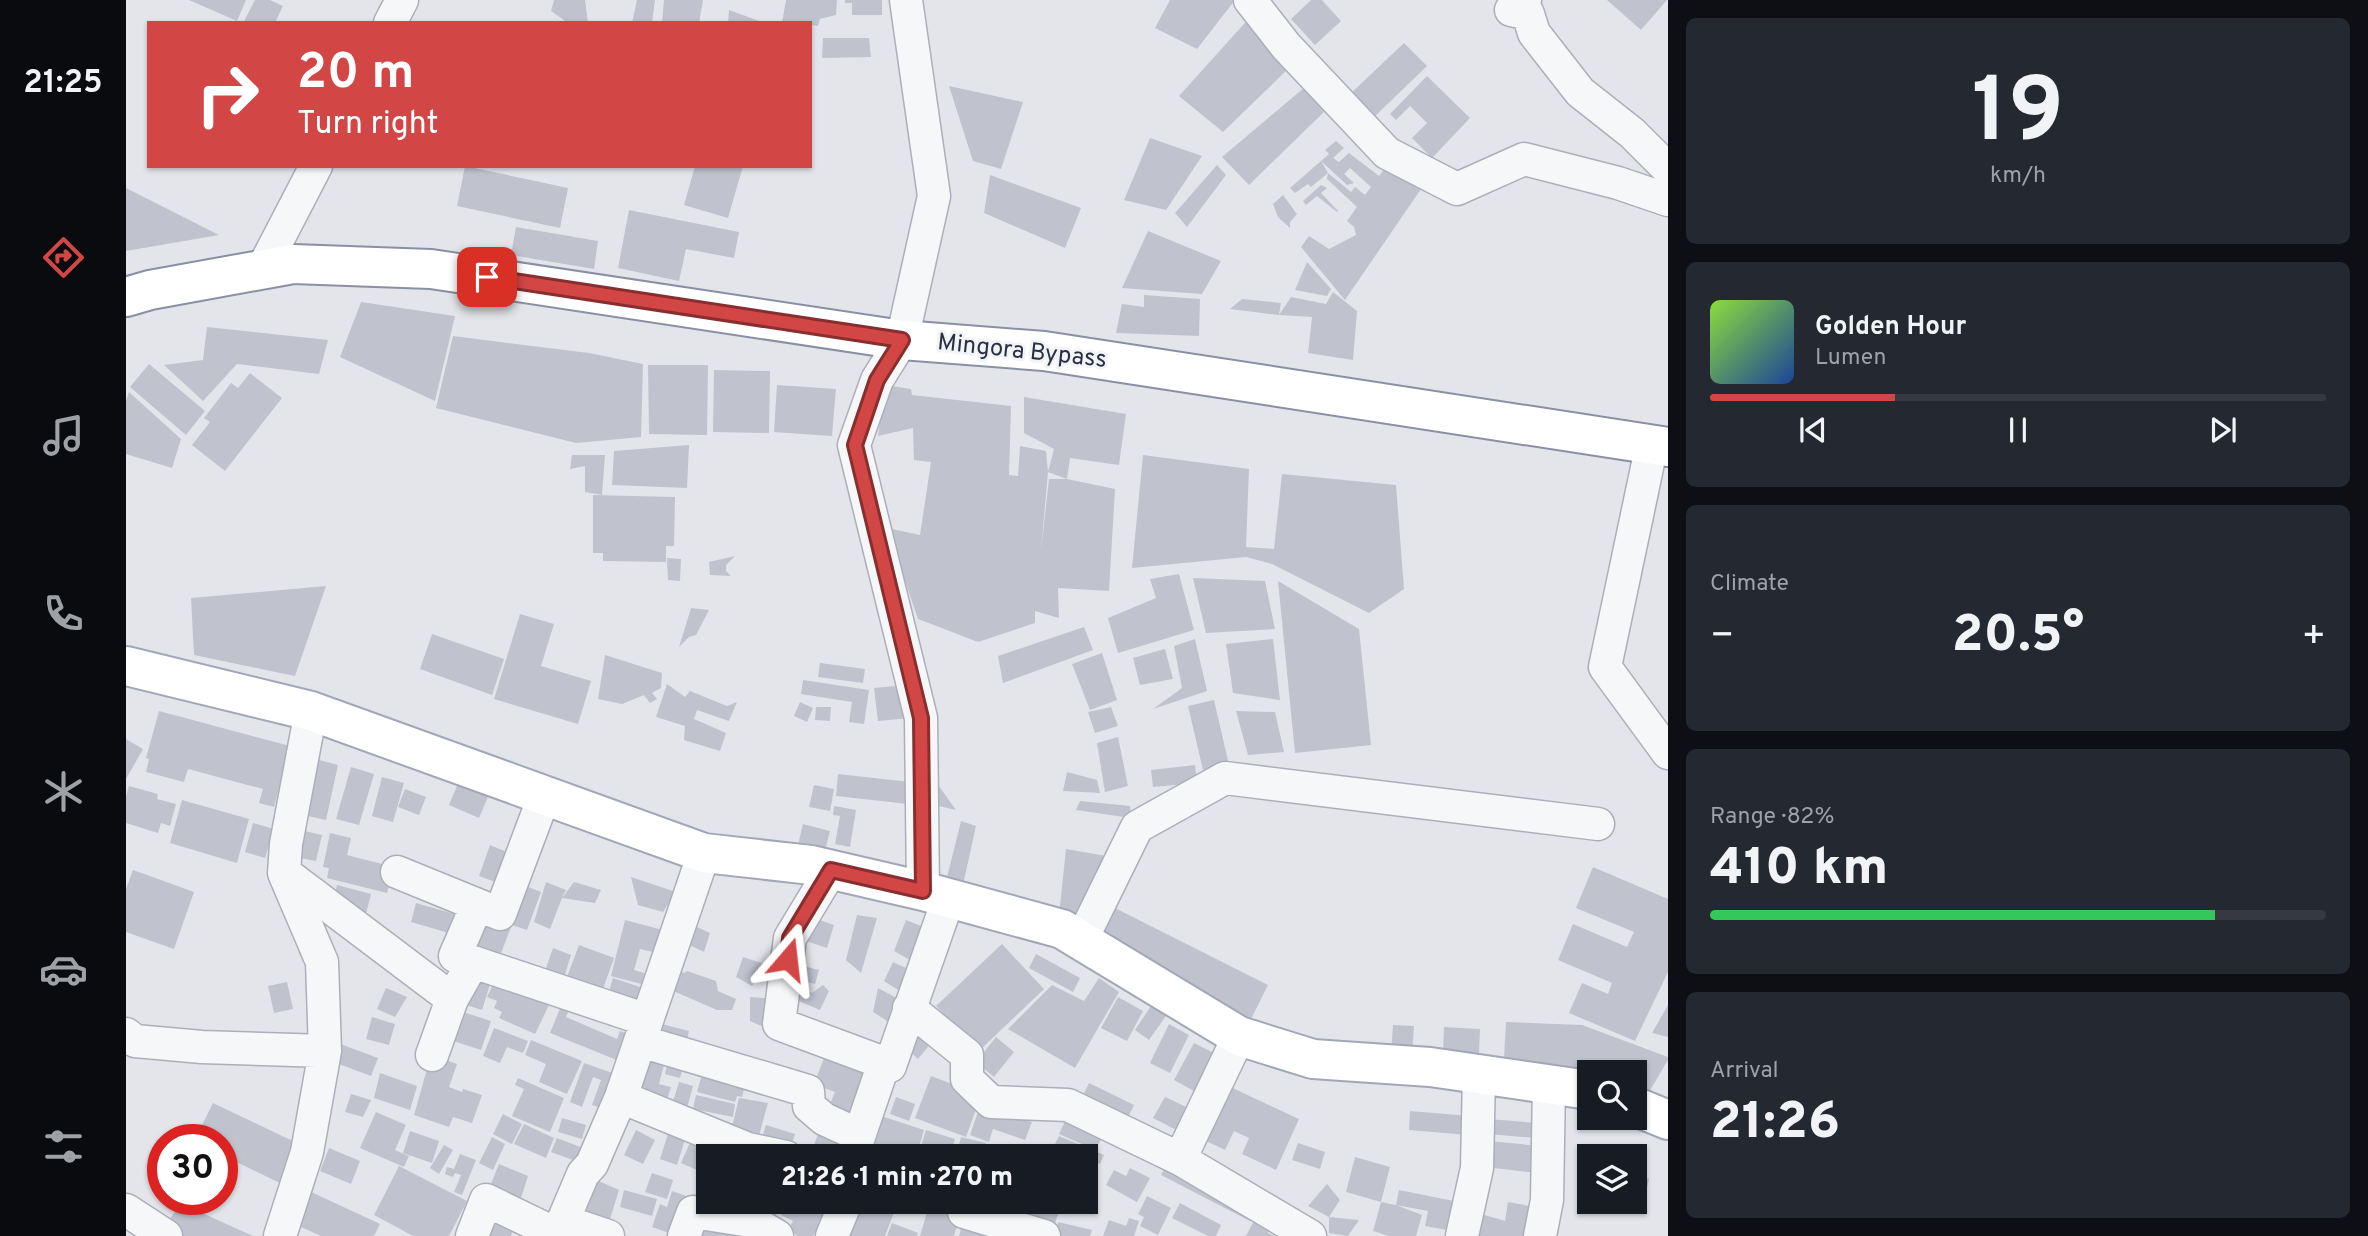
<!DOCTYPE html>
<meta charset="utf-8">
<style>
:root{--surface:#171b24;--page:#242831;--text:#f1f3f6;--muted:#9ea1a6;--line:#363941;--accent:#d24746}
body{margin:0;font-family:Overpass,sans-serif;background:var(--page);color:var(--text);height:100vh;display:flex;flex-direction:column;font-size:26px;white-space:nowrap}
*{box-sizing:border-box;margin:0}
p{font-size:23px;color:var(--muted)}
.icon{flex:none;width:38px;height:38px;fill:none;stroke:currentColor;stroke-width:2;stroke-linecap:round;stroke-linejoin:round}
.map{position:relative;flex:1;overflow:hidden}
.sheet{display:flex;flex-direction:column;gap:18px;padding:18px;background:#0d0f14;width:700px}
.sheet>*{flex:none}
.top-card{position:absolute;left:21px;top:21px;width:665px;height:147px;border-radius:0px;box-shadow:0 2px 5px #0004;background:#d24746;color:#fff;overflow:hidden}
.buttons{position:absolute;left:1451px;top:1060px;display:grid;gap:14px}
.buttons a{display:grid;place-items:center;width:70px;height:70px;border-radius:0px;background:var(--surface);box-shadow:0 2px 5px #0004;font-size:35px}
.speed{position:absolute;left:21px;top:1124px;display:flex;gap:14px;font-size:35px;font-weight:700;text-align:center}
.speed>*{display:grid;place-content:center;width:91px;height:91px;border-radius:50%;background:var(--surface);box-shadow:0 2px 5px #0004;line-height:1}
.speed .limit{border:10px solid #d22;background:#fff;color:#111}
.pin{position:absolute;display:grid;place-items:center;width:60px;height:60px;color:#fff;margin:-30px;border-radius:14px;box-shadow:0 4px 10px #0006}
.me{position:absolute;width:77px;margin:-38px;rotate:17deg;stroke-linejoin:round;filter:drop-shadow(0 0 5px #0008)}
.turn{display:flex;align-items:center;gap:24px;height:147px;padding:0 35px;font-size:32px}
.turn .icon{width:91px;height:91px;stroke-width:2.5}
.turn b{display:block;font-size:49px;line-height:60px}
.big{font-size:52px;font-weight:800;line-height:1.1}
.sheet .tile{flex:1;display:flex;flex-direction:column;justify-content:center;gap:10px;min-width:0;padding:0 24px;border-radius:10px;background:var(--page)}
.sheet .dial{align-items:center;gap:0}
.dial b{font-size:91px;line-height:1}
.song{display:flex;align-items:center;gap:21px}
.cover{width:84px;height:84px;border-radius:10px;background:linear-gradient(135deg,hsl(90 70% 55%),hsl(220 70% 35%))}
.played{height:7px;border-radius:4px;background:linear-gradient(90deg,var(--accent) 30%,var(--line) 30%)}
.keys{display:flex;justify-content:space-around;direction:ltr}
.heat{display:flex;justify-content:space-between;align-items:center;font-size:38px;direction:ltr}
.charge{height:10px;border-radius:5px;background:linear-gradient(90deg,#34c759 82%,var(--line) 0)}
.trip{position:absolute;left:570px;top:1144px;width:402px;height:70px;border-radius:0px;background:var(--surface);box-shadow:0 2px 5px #0004;font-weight:800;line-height:70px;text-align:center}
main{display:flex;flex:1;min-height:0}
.dock{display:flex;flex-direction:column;width:126px;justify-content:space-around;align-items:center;background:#090b0e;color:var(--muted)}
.dock .icon{width:49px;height:49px}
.dock .active{color:var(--accent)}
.dock b{font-size:32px;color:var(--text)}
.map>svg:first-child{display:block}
.building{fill:#c0c3ce}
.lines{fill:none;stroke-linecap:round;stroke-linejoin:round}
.minor-casing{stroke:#acafb9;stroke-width:35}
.major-casing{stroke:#a2a7b8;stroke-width:42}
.highway-casing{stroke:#8a90a3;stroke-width:42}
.minor{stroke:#f6f7f9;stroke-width:32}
.major{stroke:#fff;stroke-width:38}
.highway{stroke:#fff;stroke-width:38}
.route-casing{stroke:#882e2e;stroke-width:18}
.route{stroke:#d24746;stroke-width:12}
.labels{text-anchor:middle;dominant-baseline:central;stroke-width:6;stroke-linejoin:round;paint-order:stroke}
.street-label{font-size:24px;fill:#2a3044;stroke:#f3f4f8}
</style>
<main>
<nav class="dock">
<b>21:25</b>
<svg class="icon active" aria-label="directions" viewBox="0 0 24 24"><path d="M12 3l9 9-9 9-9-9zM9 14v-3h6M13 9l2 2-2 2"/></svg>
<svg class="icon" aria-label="music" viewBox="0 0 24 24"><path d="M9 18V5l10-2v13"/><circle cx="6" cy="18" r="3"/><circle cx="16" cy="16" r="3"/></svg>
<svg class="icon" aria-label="phone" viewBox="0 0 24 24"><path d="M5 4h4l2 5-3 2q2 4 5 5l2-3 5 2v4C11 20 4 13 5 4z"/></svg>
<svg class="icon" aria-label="climate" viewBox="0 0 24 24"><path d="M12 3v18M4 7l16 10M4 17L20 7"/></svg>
<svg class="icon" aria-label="car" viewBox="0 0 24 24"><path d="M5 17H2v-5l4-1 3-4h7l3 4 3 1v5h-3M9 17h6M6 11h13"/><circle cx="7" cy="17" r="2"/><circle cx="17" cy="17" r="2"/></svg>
<svg class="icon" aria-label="filters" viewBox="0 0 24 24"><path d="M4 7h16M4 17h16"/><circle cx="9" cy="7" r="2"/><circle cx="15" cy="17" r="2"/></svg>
</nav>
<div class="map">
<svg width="1542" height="1236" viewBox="0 0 1542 1236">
<rect width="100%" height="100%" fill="#e3e5eb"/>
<path class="building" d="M63,0H120L111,21Z
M129,0H144L157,6L149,23H117Z
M428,0H459L462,23H442L425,11Z
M511,0H529L526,23H506Z
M538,0H577L573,23H536Z
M660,0H711L710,15L694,19L692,26L684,25V23H656Z
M719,0H756V15H726V3H719Z
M1044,0H1109L1071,49L1029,28Z
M1185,0H1196L1215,21L1189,45L1165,19Z
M1481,0H1541L1515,30Z
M603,10L636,22V23H602Z
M1126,15L1165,66L1097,132L1053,96Z
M697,38H743L745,57L696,58Z
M1278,43L1301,66L1245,120L1222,96Z
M1301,76L1344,118L1306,158L1286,138L1301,123L1284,106L1270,120L1264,114Z
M823,86L897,102L875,169L847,161Z
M1179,87L1198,112L1123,185L1096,157Z
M1024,138L1076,156L1040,210L998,200Z
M1210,141L1218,148L1207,158L1213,162L1223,153L1253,176L1260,167L1295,189L1219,300L1175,247L1183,236L1203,249L1230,235L1228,227L1221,221L1231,207L1201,179L1202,173L1225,192L1229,187L1239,195L1245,187L1224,168L1218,174L1228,183L1221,185L1195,161L1203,154L1199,150Z
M1195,161L1202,173L1185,187L1182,184L1169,193L1164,188Z
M1091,165L1100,175L1061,227L1049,213Z
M339,166L442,188L434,228L331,206Z
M569,166H617L602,218L558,205Z
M864,175L955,208L939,248L858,213Z
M1195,185L1201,188L1195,193L1212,211L1211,212L1191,196L1180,205L1177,201Z
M0,188L93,235L0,251Z
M1157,195L1171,214L1164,222V228L1152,217L1147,204Z
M503,210L613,232L608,258L560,249L553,281L492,268Z
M390,227L472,241L468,269L385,255Z
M1022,231L1095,261L1076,294L996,288Z
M1181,262L1205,289L1201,296L1169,290Z
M1207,292L1231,311L1227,360L1182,353L1186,317L1153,315L1165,297L1200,304Z
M1018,295L1074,299L1073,336L990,333L996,304L1018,307Z
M1116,299L1155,303L1153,315L1104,309Z
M235,302L329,316L309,401L214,357Z
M81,327L202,340L193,374L111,364L77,401L38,365L77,360Z
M327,336L463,353L517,364L515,437L450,443L310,408Z
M23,364L79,411L60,435L4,387Z
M522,365H582L581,435L523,434Z
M588,370L644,371L643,433L587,432Z
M124,373L156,398L99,471L66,445L84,422L78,418L105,383L112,388Z
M651,385L710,389L706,436L648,432Z
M759,385L785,389L786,395L885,406L883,475L892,476L894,446L920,451L922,472L928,449L898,433V397L1000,414L993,465L944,458L941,479L922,472L915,551L923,479H941L989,489L983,591L932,588L933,618L909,611V623L852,642L792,619L761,528L794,535L805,462L788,460L787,428L752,436Z
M3,392L55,439L46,468L0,454V401Z
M563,445L561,488L486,485L488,451Z
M446,455H479L476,495L459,492V466L444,469Z
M1017,455L1123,469L1120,547L1148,549L1156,474L1270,485L1278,589L1243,613L1146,564L1120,557L1006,568Z
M467,495L549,497L548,546H540V562L477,561V553H467Z
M609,556L600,565V571L605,576L584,575L583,562Z
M541,558L555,559L554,581L542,580Z
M1053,574L1068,630L992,653L982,618L1030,598L1024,579Z
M1067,578L1139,581L1149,629L1080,633Z
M1152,581L1233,629L1245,745L1169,753Z
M200,586L169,676L68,655L65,598Z
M565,608L583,610L570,635L563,637L553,647Z
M394,614L428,624L415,666L465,681L452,724L368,699Z
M958,627L967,650L877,683L872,656Z
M306,634L378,659L366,695L294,669Z
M1069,639L1081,691L1027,709L1056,688L1048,646Z
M1147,639L1154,700L1107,693L1100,644Z
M1039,649L1047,679L1014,685L1007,658Z
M976,653L991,700L964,710L946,664Z
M479,655L536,673L535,688L526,693L531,699L524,703L518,695L496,704L472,699Z
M694,663L739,669L737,683L692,677Z
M677,680L743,690L738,724L723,722L726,702L675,694Z
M541,684L559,697L564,691L601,706L611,702L603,721L571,710L568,719L600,733L594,751L558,740L559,726L530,717Z
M780,685L784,718L752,721L748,688Z
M1088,700L1103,765L1077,770L1062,706Z
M674,702L687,708L681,722L668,716Z
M690,707H705L704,721L689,720Z
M985,707L992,726L969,733L962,712Z
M33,711L164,746L148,807L133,803L137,789L62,769L58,782L20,772L23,759L20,758Z
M1110,711L1149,712L1158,752L1122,755Z
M992,737L1002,786L979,792L971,743Z
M0,739L17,749L0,779Z
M186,758L212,765L200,820L173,814Z
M1069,765L1071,783L1027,787L1025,770Z
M225,767L248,774L233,825L210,819Z
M339,767L369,780L353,818L323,805Z
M800,768L830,810L800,803Z
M941,772L971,780L974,793L937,791Z
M712,774L784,782L782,804L710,796Z
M256,777L278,783L267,822L246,816Z
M688,785L708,789L704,811L683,807Z
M3,786L32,794L31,799L50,804L44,826L35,823L32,833L0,823V796Z
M279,789L300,797L293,815L272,807Z
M56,800L123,819L111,863L44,843Z
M954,801L1004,806L1005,818L950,810Z
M708,806L730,810L724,847L709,844L714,816L707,815Z
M835,821L850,826L837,885L821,877Z
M127,823L148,829L139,858L119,852Z
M677,824L704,831L699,851L672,845Z
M174,830L196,835L190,861L168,857Z
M204,833L225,838L221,855L268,867L261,893L201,878L203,868L197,867Z
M364,845L386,854L375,884L353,876Z
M940,849L980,856L956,928L933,915Z
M1467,867L1542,899V972L1509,1041L1443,1013L1456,983L1482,994L1486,983L1432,960L1447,924L1501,947L1508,932L1450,908Z
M7,870L68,892L48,949L0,932V889Z
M505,877L550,892L537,912L512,905Z
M420,882L440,890L436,898L448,882L475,890L469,903L436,898L424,929L408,922Z
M394,884L415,892L401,930L380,923Z
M211,885L245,894L239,918L208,897Z
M290,903L346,919L340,938L285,922Z
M979,903L1142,985L1124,1021L962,940Z
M353,915L385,927L374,956L341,944Z
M731,915L751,918L735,973L720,960Z
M685,917L708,925L701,948L677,940Z
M499,920L537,930L531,953L514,949L508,970L525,975L523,986L485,976Z
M780,920L805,930L789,963L768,951Z
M560,922L584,933L578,952L553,940Z
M876,944L918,989L853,1051L810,1006Z
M453,945L488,958L476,992L436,990Z
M427,948L445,955L438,978L419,971Z
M910,954L954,978L947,992L903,968Z
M617,957L648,967L643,976L632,980L626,986L610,977Z
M767,962L789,972L777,993L758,981Z
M666,963L693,970L689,984L662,977Z
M547,968L558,973L561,971L590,981L592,991L610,999L606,1010H591L538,987Z
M344,971L366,978L356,1010L334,1003Z
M370,978L389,987L387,992L423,1005L409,1034L373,1018L376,1012L368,1008L371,1001L361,997Z
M487,978L514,987L508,1006L481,998Z
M973,978L993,992L949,1068L882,1029L926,985L958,1001Z
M161,982L167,1009L148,1013L142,986Z
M697,985L703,991L694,1010L666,998L671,986L686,993Z
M260,988L281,997L269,1017L251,1009Z
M752,988L782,1004L772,1028L747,1012Z
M624,997L649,999L645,1030L624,1021Z
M992,997L1017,1011L1001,1041L975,1028Z
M1542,1005V1037L1526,1033Z
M435,1006L443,1010L440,1017L491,1039L494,1031L504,1035L493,1061L424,1033Z
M1025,1006L1040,1016L1023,1040L1009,1030Z
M328,1009L365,1021L355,1050L318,1038Z
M246,1017L269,1024L263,1045L240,1039Z
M528,1022L563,1031L559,1049L524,1041Z
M1380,1022L1456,1025L1542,1057V1060L1523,1092L1508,1087V1073H1466L1378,1058Z
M1043,1024L1063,1035L1044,1073L1024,1063Z
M1267,1025L1288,1026L1286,1057L1265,1055Z
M1318,1027L1354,1029L1353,1053L1317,1051Z
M368,1028L402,1041L397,1053L381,1047L374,1063L357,1056Z
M789,1028L806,1042L792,1059L775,1044Z
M870,1037L888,1052L868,1077L850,1062Z
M405,1040L456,1061L441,1094L413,1082L420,1064L399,1055Z
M209,1042L252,1058L245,1076L202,1060Z
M1068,1043L1098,1058L1077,1096L1048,1080Z
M516,1047L541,1053L533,1084L545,1087L539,1106L503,1096Z
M702,1048L752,1067L723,1121L701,1112L709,1092L688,1084Z
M305,1055L331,1064L323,1087L336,1092L337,1089L356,1095L346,1123L327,1117L323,1127L288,1115Z
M544,1055L559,1060L554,1078L539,1074Z
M458,1063L492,1075L479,1109L466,1105L475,1080L467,1077L456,1107L444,1102Z
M579,1064L622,1075L616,1097L611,1096L609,1102L571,1092Z
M254,1073L291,1086L284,1110L248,1098Z
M805,1076L855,1095L840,1137L789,1118Z
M392,1078L438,1098L424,1132L386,1116L398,1089L389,1085Z
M553,1082L567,1086L560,1112L545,1108Z
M963,1083L1008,1105L998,1126L953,1104Z
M1100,1085L1173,1119L1150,1170L1116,1154L1123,1138L1108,1131L1099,1150L1076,1139Z
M225,1094L245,1100L237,1117L219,1112Z
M570,1095L609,1104L607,1117L567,1109Z
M770,1097L789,1104L783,1121L764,1114Z
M1039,1097L1069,1111L1060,1135L1027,1118Z
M613,1098L642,1103L632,1139L605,1131Z
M87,1103L173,1144L156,1184L96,1155V1139H69Z
M855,1103L906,1122L899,1140L867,1129L863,1142L844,1135Z
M1284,1111L1344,1116L1342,1135L1283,1130Z
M250,1112L280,1125L269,1150L283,1156L278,1167L234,1148Z
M943,1112L980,1128L970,1150L933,1134Z
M746,1113L798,1130L790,1157H732Z
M377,1114L396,1124L386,1144L367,1134Z
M436,1118L460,1125L456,1139L432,1132Z
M1362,1119L1411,1123L1410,1138L1361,1134Z
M546,1121L563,1127L551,1165L534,1159Z
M697,1122L728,1135L719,1157H683Z
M398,1124L428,1138L420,1158L388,1144Z
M640,1125L669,1134L663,1153L634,1144Z
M570,1129L593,1140L585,1157H583L578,1173L555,1163Z
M510,1130L529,1140L517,1164L498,1155Z
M800,1130L829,1139L824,1157H806L793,1153Z
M284,1131L313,1141L306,1163L277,1153Z
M933,1136L978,1155L974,1164L961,1157H948L927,1148Z
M366,1137L379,1144L367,1170L353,1163Z
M835,1137L860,1143L857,1157H830Z
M431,1138L457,1148L452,1162L425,1152Z
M1362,1141L1415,1146L1412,1173L1359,1167Z
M1172,1143L1199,1152L1194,1169L1166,1160Z
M318,1145L327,1150L313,1174L304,1168Z
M203,1148L234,1161L225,1184L194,1171Z
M334,1154L350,1160L336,1195L328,1192L335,1175L329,1173L327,1177L319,1174L321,1167L328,1169Z
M1229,1157L1264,1167L1255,1202L1220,1192Z
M373,1164L402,1176L395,1198L364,1186Z
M1040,1165L1129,1211L1124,1221L1035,1175Z
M273,1166L341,1201L323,1236H287L248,1215Z
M1004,1168L1024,1178L1011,1202L980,1185L988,1170L1000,1176Z
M526,1173L547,1180L541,1199L519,1192Z
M1508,1173L1523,1179L1515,1214L1492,1202H1508Z
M459,1175L493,1190L480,1232L440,1220Z
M1201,1184L1214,1200L1203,1217L1182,1206Z
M181,1190L254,1224L248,1236H195L166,1223Z
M498,1190L531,1199L526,1216L494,1207Z
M1273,1190L1338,1203L1332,1236H1320L1321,1230L1299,1226L1302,1211L1270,1205L1296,1215L1290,1236H1263L1247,1231L1255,1202L1270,1205Z
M546,1191L569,1199L552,1236L526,1227L534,1204L541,1207Z
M1021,1196L1045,1208L1032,1235L1014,1226L1018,1217L1012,1214Z
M633,1202H655L646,1225L627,1216Z
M661,1202H678L699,1212L687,1236H671L663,1228L667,1221L655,1215Z
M722,1202H772L759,1236H710Z
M804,1202L819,1207L821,1202H838L828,1236H794Z
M873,1202H910L906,1216L873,1205Z
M912,1202L936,1203L926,1232L905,1225Z
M1382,1202L1409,1207L1403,1236H1349L1355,1214L1379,1221Z
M54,1203L127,1236H45L37,1230Z
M1054,1203L1095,1225L1090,1236H1082L1046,1218Z
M361,1210L390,1220L385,1236H352Z
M1132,1213L1148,1221L1142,1233L1148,1236H1120Z
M838,1217L882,1236H833Z
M1203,1217L1233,1220L1222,1236L1203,1233Z
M1003,1218L1013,1221L1008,1236H977L983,1220L1000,1226Z
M569,1220L626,1236H570Z
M932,1222L966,1230L964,1236H929Z
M766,1223L792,1233L791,1236H761Z"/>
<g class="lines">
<g class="minor-casing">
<path id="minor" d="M780,0L808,196L776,340L751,380L728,445L795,718L797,891
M1124,0L1160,46L1261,153L1331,189L1398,159L1492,183L1542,200
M1399,0L1385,10L1402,14L1408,33L1454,92L1506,133L1542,169
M264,23L276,0
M136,270L190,166
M1526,444L1479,667L1542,753
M705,870L664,938L653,1024L758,1063
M271,872L374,914L419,794
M159,873L326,999L306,1055
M955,941L1011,827L1099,778L1472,824
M347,962L329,956L351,905
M326,999L347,962L521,1020
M783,1008L841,1055V1079L865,1102L942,1105L1054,1159
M0,1034L9,1041L76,1047L199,1051
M1113,1036L1054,1159L1184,1236
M514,1041L682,1091L683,1106L698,1119L733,1135
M495,1097L622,1149L660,1157
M726,1157L758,1063L764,1066L823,897
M841,1202L838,1212L918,1236
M0,1210L40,1236
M437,1221L482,1236
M154,1236L181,1152L199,1051L196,962L158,873L160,844L185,711
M346,1236L360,1200L428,1233L437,1221L457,1174L466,1164L495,1097L578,853
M558,1236L567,1212L625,1221L651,1236
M706,1236L720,1202
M1336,1236L1351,1168L1353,1074
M1414,1236L1421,1200L1423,1084"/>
</g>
<g class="major-casing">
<path id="major" d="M0,666L185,711L578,853L685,865L797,891L936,929L1113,1036L1187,1059L1304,1067L1463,1090
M1508,1106L1542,1120"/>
</g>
<g class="highway-casing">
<path id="highway" d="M0,297L24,290L167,264L305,269L776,340L918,351L1542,447"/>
</g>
<use href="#minor" class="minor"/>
<use href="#major" class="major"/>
<use href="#highway" class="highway"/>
</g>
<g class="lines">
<g class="route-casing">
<path id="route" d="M361,277L776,340L751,380L729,445L795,718L797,891L705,870L664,938L662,959"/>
</g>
<use href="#route" class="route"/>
</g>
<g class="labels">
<g class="street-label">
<text transform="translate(896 352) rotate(6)">Mingora Bypass</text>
</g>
</g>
</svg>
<div class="buttons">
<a><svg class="icon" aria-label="search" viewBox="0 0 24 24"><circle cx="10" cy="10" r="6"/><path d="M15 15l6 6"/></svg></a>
<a><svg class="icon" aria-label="layers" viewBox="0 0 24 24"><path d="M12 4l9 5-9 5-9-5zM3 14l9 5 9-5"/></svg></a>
</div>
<div class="speed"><div class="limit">30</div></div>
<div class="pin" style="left:361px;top:277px;background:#d93025"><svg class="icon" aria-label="arrive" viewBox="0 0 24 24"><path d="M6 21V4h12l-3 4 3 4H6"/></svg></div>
<svg class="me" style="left:662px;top:959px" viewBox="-20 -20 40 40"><path d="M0-17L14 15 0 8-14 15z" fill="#d24746" stroke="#fff" stroke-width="4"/></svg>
<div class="trip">21:26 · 1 min · 270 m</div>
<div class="top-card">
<div class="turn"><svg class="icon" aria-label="right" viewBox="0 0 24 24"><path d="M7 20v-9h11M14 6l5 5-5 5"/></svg><div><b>20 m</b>Turn right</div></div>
</div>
</div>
<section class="sheet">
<div class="tile dial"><b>19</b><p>km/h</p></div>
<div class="tile">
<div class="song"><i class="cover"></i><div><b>Golden Hour</b><p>Lumen</p></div></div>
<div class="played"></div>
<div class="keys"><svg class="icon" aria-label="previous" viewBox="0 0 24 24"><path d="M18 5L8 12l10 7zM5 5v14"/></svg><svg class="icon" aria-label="pause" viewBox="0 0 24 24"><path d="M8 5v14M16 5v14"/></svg><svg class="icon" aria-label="next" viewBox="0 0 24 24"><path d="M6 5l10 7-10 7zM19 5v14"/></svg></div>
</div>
<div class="tile"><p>Climate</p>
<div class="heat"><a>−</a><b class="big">20.5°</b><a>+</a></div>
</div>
<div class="tile"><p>Range · 82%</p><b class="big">410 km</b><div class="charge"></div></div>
<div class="tile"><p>Arrival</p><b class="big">21:26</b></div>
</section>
</main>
